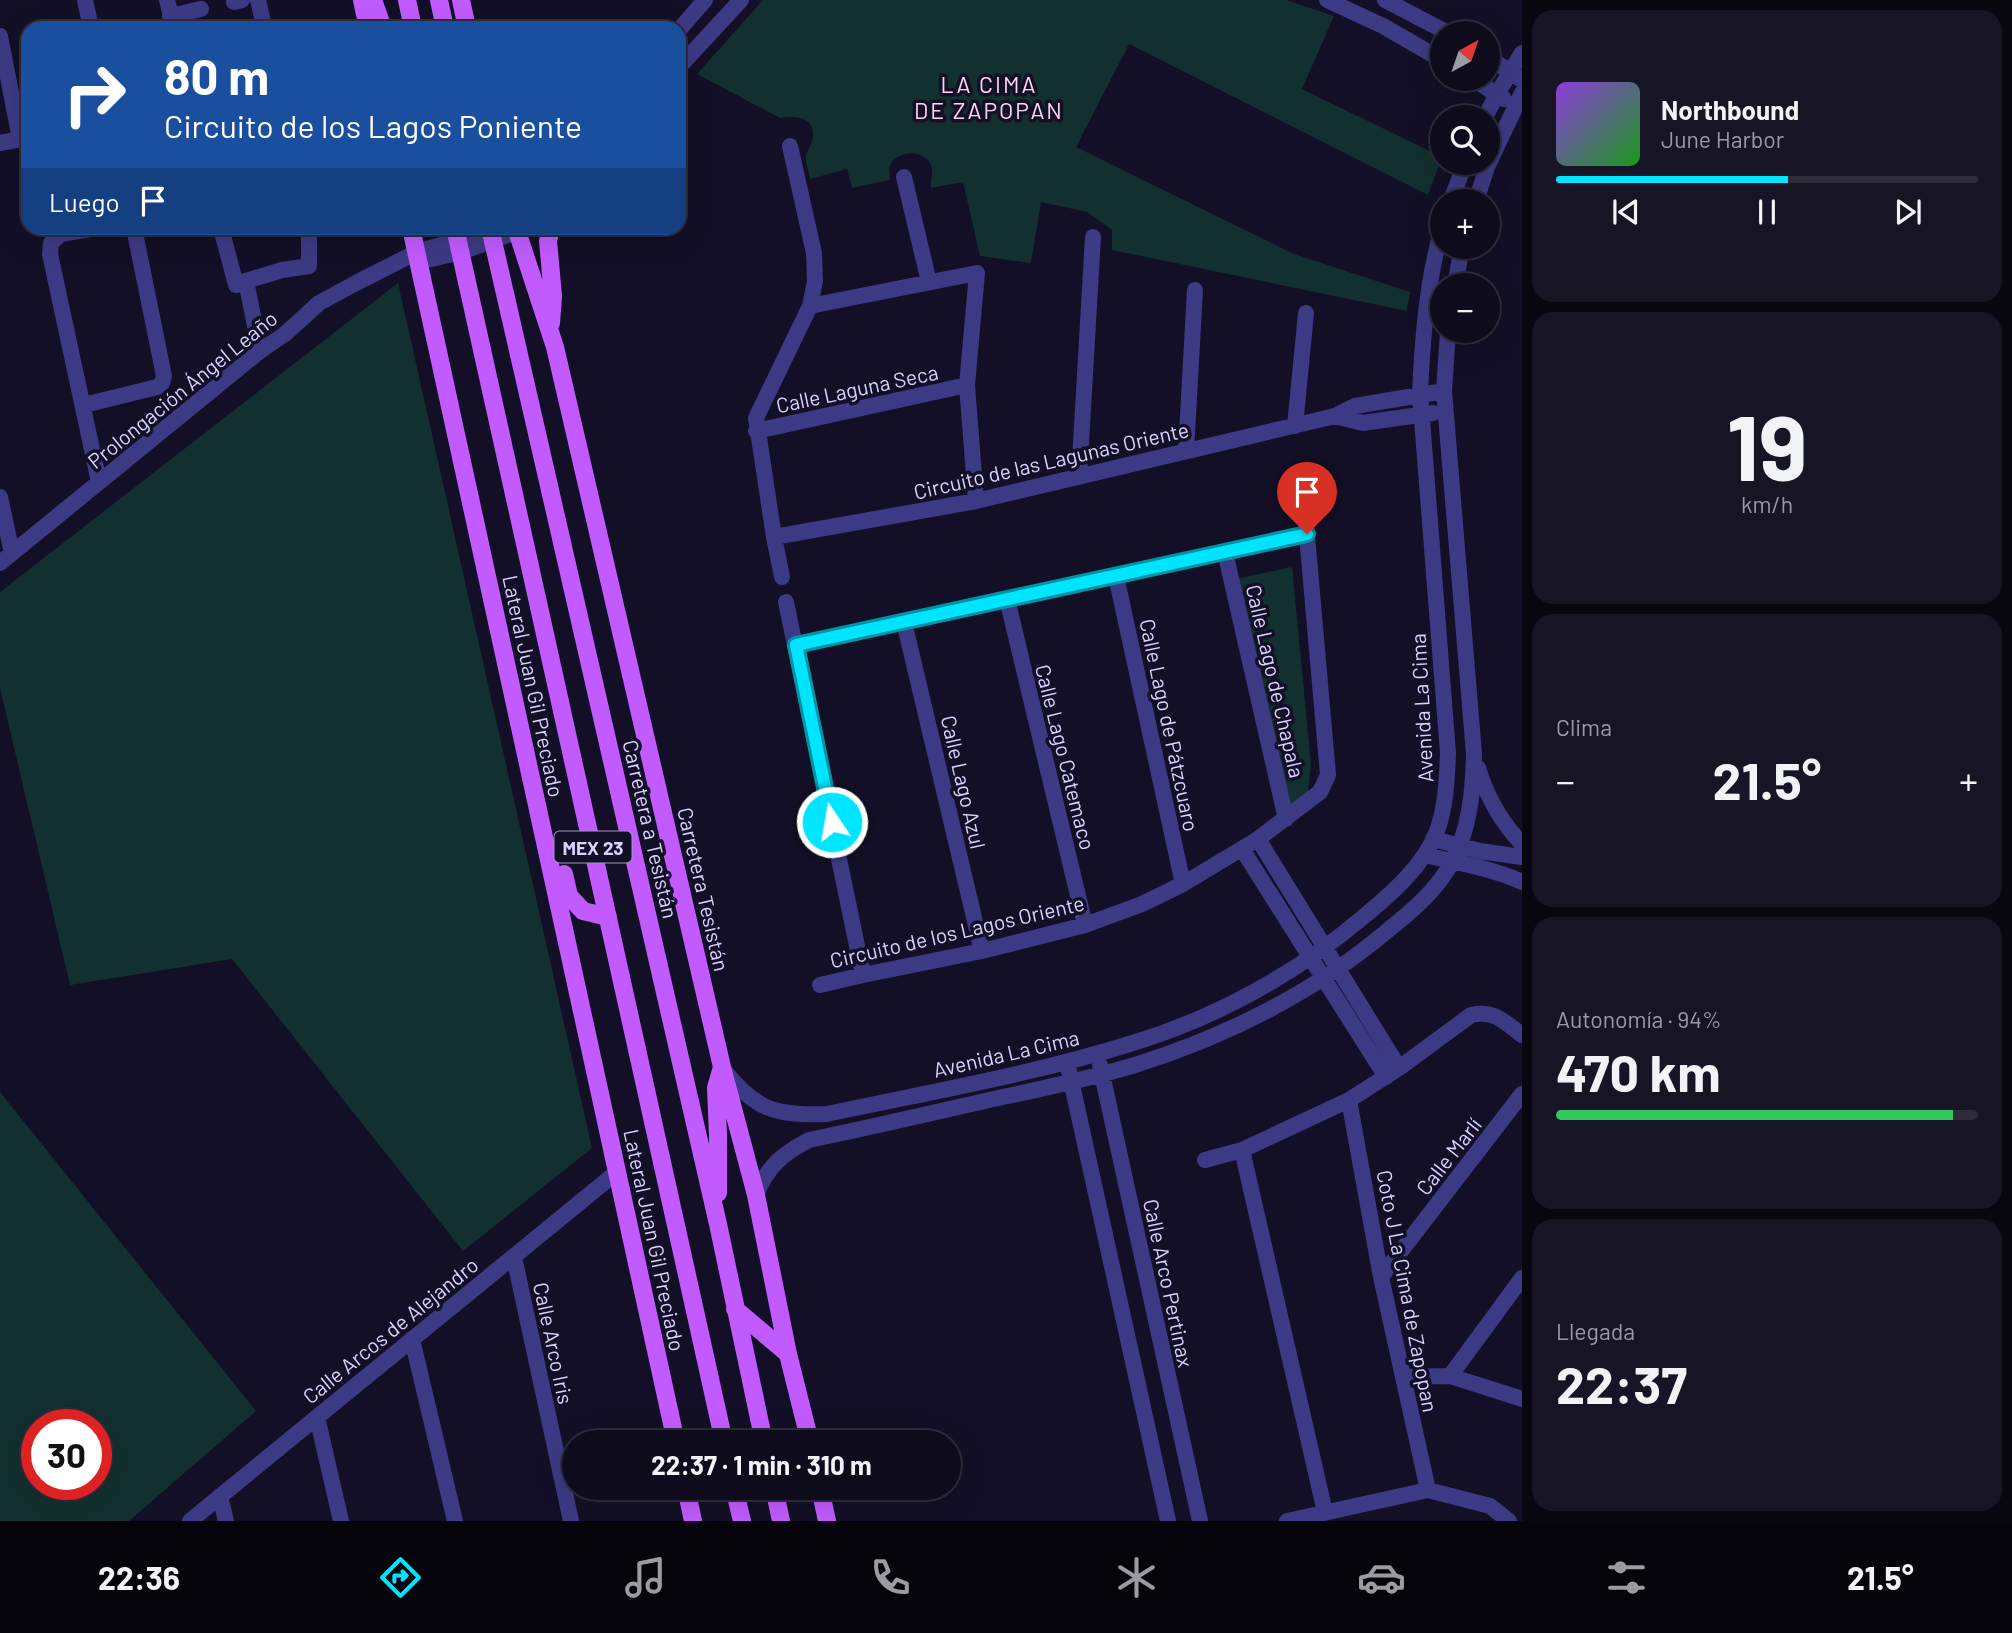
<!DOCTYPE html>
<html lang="es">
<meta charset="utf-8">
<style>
:root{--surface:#0e0b1c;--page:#171425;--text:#f1f3f6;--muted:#9b9ba3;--line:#2e2b3b;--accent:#00e5ff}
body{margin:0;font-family:Barlow,sans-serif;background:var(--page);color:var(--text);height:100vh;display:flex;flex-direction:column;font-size:26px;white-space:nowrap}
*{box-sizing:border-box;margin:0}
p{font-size:23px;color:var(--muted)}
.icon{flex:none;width:38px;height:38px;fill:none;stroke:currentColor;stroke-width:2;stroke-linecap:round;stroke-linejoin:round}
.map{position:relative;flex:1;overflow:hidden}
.sheet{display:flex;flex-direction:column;gap:10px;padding:10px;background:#08060f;width:490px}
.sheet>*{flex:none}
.banner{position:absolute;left:21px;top:21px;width:665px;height:214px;border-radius:21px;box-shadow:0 7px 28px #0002,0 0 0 2px var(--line);background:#1a4fa0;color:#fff;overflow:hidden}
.needle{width:46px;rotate:40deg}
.tools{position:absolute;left:1430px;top:21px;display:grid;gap:14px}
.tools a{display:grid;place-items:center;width:70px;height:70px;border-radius:50%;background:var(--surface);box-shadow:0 7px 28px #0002,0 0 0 2px var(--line);font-size:35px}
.speed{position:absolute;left:21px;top:1409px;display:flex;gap:14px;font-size:35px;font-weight:700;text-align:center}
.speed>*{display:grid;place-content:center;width:91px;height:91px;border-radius:50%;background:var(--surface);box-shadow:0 7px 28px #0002,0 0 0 2px var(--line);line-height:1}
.speed .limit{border:10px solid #d22;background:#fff;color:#111}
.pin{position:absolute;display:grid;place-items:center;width:60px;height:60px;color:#fff;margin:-72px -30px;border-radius:50% 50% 50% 0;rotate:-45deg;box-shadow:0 0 7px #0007}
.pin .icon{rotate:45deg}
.me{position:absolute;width:77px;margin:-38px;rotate:348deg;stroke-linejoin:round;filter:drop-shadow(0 0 5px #0008)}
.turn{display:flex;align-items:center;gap:24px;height:147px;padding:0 28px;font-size:32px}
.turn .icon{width:91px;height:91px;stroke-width:2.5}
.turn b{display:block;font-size:49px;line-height:60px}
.then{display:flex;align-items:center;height:66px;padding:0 28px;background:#0003;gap:14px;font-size:26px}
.big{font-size:52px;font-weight:700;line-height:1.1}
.sheet .tile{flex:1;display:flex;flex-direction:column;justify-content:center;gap:10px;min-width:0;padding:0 24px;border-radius:21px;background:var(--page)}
.sheet .dial{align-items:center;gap:0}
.dial b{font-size:91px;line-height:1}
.song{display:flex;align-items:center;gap:21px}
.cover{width:84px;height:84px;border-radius:10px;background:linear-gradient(135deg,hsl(270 70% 55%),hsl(120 70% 35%))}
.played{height:7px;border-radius:4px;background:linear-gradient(90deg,var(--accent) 55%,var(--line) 55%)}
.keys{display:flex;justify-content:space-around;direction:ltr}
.heat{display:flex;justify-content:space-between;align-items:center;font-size:38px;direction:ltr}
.charge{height:10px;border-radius:5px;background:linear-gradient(90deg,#34c759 94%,var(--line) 0)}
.trip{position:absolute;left:562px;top:1430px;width:399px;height:70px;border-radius:35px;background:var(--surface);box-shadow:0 7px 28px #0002,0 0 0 2px var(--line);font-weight:700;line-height:70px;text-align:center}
.menu{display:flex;height:112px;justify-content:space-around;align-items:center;background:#06040b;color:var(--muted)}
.menu .icon{width:49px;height:49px}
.menu .current{color:var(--accent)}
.menu b{font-size:32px;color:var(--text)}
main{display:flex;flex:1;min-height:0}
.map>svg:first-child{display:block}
.green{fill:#12302f;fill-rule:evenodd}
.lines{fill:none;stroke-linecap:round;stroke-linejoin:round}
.minor{stroke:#3d3a85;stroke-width:16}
.major{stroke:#c25bff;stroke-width:18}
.route-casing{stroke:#0095a6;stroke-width:18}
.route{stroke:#00e5ff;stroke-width:12}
.labels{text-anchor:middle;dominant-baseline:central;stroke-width:7;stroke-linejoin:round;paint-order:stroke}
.shield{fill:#130f26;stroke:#9e99be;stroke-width:2}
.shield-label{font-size:19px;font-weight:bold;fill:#d9d4ff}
.street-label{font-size:21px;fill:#d9d4ff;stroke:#130f26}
.neighbourhood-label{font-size:23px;letter-spacing:2px;fill:#ffd6f0;stroke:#130f26}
</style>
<main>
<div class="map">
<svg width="1522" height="1521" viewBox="0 0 1522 1521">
<rect width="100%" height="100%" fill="#130f26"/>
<path class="green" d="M763,0H1286L1334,16L1302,89L1442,157L1428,195L1129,44L1076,147L1294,254L1410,292L1407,311L1112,250V230L1087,212L1041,202L1031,263L980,256L963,182L931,188C930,181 934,173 931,165C924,148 895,150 889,168C889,169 890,179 890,180L852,188L847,169L810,179C809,172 805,163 806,157C806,152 811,146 812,141C817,118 799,115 780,118L697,74Z
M398,283L592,1148L463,1251L232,959L70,985L0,688V592Z
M1292,567L1311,764L1308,793L1286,819L1231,580Z
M0,1092L256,1411L129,1521H0ZM37,1424H96V1484H37Z"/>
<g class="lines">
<path class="minor" d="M85,0L91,28
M167,0L174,28
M258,0L263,22
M1327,0L1383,26L1442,60
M1385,0L1448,33
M234,2L242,0
M170,16L201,9
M679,30L705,0
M0,36L20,139
M1488,57L1522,80
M679,67L741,0
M1473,79L1504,99
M1485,117L1500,89L1522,53
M0,143L28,138
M904,177L929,282
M1451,201L1465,163
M1476,201L1487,167L1522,93
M96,228L61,234L51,243L50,254L99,482
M221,228L236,285L246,281L260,351
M419,262L461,252L527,228
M246,281L282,270L309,266V228
M1455,285L1462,247
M810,306L977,273L967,385L976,501
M84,405L157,387L162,383L164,376L134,228
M1335,416L1363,423L1433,413
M1295,426L1306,313
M756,431L967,385
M1186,451L1195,290
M1079,477L1093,237
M0,497L12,553
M774,537L976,501L1335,416L1355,406L1444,391
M1225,552L1286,819
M0,563L260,351L285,334L319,303L356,283L417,252L458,240L487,228
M1116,576L1183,884
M782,577L774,537L756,418L810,306L815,281L814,253L790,146
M1007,599L1085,925
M786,602L863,975
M904,622L982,951
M796,645L1307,534
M1478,768C1487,797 1501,822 1522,844
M1258,839L1399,1068
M1433,839L1480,851L1522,857
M1242,849L1386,1077
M1425,855C1458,863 1491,868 1522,882
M820,985L863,975L982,951L1085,925L1142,904L1183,884L1258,839L1320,792L1328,775L1303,490
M1100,1065L1200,1521
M723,1069C755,1110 776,1116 827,1114C930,1092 1035,1074 1136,1042C1217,1017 1297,973 1362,918C1390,895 1424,866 1437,831C1446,806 1447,779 1448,753L1420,394C1422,344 1427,278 1442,230
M1069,1071L1168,1521
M1349,1100L1381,1277L1428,1490
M1242,1150L1325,1512
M1205,1160L1242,1150L1349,1100L1399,1068L1471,1015C1495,1010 1503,1021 1522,1035
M756,1195C767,1167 782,1154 809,1140C868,1128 927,1114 985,1101C1035,1090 1086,1080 1135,1065C1225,1037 1315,992 1387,931C1411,912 1438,889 1452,862C1470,828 1473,791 1474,754L1444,391L1448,331
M514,1257L571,1521
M1381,1277L1522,1094
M412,1339L455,1521
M1450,1376L1522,1278
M1403,1377L1450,1376L1522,1399
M317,1417L341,1521
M220,1496L226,1521
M190,1521L617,1172
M1287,1521L1428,1490L1490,1506L1509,1521"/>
<path class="major" d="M362,0L368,28
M373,0L383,28
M407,0L413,28
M439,0L445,28
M461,0L467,28
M411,228L676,1442
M455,228L724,1442
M490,228L718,1224L764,1442
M516,228L555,347L722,1067L756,1195L788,1354L810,1442
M551,228L548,241L553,296L551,323
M564,874L569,896L583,911L608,917
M718,1193V1135L716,1088L722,1067
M735,1309L788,1354
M686,1488L693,1521
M734,1488L742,1521
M774,1488L781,1521
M820,1488L827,1521"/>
</g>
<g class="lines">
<g class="route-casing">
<path id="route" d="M832,822L796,645L1307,534"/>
</g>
<use href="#route" class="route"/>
</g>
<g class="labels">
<rect class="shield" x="554.5" y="831.5" width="77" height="31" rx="5"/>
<g class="shield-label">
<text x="593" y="847">MEX 23</text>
</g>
<g class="street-label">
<text transform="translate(857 388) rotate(-12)">Calle Laguna Seca</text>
<text transform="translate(182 389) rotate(-39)">Prolongación Ángel Leaño</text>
<text transform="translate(1051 460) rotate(-13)">Circuito de las Lagunas Oriente</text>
<text transform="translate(1276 681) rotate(77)">Calle Lago de Chapala</text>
<text transform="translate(534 686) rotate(78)">Lateral Juan Gil Preciado</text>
<text transform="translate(1421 708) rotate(-93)">Avenida La Cima</text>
<text transform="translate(1170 725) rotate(78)">Calle Lago de Pátzcuaro</text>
<text transform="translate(1066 757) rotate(76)">Calle Lago Catemaco</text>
<text transform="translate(964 782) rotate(77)">Calle Lago Azul</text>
<text transform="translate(651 829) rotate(77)">Carretera a Tesistán</text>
<text transform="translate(704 889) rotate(77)">Carretera Tesistán</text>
<text transform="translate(957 931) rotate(-13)">Circuito de los Lagos Oriente</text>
<text transform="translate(1006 1053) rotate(-13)">Avenida La Cima</text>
<text transform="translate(1448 1156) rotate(-52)">Calle Marlí</text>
<text transform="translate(655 1240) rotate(78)">Lateral Juan Gil Preciado</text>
<text transform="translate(1169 1283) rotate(78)">Calle Arco Pertinax</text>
<text transform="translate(1408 1291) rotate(79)">Coto J La Cima de Zapopan</text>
<text transform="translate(390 1330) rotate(-39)">Calle Arcos de Alejandro</text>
<text transform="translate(554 1343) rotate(78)">Calle Arco Iris</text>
</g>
<g class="neighbourhood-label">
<text x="989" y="84">LA CIMA<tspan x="989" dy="26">DE ZAPOPAN</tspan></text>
</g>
</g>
</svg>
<div class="tools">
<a><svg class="needle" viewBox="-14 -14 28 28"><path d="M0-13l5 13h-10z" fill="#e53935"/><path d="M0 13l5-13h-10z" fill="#9b9ba3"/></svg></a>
<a><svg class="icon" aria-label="search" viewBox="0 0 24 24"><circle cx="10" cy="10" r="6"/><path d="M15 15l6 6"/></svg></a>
<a>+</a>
<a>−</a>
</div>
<div class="speed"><div class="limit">30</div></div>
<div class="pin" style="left:1307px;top:534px;background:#d93025"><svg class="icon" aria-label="arrive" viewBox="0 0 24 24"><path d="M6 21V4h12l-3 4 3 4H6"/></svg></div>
<svg class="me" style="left:832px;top:822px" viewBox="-20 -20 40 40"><circle r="17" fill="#00e5ff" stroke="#fff" stroke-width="3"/><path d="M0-11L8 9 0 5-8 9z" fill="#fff"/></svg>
<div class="trip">22:37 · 1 min · 310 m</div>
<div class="banner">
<div class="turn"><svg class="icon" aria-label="right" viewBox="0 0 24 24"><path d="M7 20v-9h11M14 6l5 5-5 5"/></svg><div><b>80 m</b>Circuito de los Lagos Poniente</div></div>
<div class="then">Luego<svg class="icon" aria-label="arrive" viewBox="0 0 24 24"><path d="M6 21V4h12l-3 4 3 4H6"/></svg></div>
</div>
</div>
<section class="sheet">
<div class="tile">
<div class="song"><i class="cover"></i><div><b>Northbound</b><p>June Harbor</p></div></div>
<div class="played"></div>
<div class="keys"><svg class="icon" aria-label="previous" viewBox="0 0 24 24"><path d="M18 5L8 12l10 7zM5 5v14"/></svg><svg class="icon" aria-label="pause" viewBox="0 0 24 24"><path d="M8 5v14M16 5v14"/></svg><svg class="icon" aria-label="next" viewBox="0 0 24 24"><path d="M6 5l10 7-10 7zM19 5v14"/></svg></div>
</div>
<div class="tile dial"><b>19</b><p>km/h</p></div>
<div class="tile"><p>Clima</p>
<div class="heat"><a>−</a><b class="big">21.5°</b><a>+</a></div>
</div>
<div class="tile"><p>Autonomía · 94%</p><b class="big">470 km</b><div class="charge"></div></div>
<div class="tile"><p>Llegada</p><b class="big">22:37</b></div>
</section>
</main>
<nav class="menu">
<b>22:36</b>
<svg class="icon current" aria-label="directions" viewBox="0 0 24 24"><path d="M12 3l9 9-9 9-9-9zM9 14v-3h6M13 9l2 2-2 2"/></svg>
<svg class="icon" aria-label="music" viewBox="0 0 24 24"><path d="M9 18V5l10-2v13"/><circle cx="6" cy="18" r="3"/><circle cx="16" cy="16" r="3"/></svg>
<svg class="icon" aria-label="phone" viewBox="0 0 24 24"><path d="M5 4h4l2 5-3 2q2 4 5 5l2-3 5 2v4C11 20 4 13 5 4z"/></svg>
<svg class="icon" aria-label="climate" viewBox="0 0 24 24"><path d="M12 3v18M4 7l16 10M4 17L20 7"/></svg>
<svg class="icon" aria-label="car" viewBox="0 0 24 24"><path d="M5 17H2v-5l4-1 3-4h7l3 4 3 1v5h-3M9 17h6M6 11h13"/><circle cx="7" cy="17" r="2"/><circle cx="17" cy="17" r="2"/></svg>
<svg class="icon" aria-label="filters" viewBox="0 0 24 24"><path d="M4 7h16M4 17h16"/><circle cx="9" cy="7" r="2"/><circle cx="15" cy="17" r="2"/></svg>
<b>21.5°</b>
</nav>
